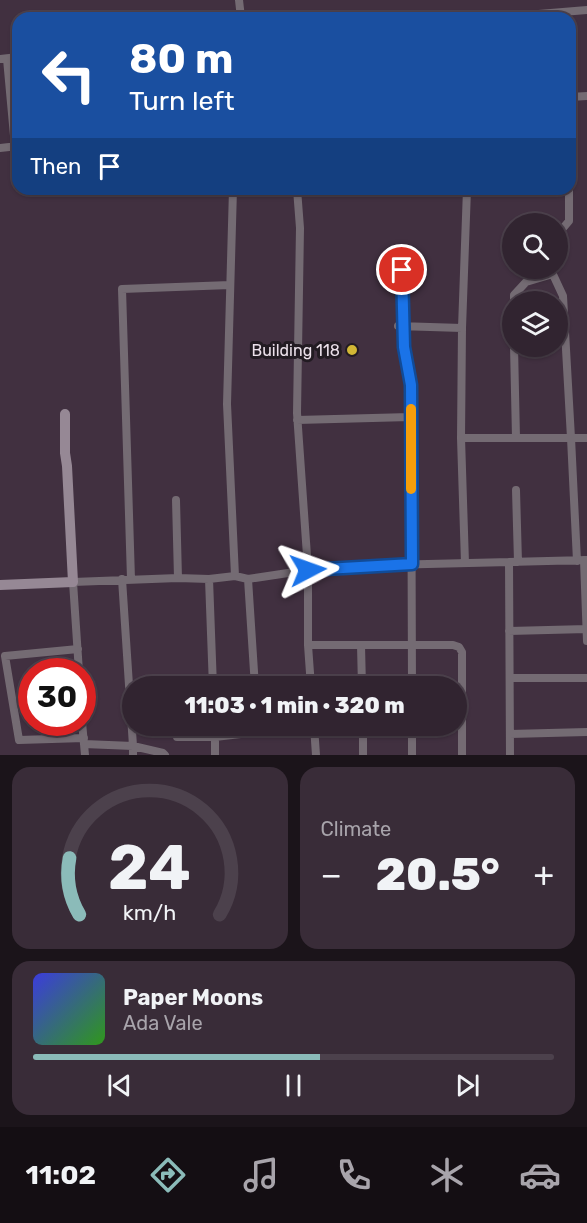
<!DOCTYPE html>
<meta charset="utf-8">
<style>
:root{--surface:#312430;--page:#392c38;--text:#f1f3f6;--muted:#a8a4ab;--line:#4c414c;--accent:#8bbbb9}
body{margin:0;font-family:Rubik,sans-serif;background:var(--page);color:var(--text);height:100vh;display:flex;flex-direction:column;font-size:22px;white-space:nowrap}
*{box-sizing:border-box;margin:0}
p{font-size:20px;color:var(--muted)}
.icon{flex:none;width:33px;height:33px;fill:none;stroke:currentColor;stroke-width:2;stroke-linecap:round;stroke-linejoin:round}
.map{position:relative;height:755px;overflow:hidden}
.details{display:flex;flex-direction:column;gap:12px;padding:12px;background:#1b141a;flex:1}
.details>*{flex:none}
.banner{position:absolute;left:12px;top:12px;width:564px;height:183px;border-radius:18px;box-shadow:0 2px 4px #0004,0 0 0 2px var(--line);background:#1a4fa0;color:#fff;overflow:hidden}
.controls{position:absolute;left:502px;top:213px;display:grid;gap:12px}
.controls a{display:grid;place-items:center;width:66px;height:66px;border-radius:50%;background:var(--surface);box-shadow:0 2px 4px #0004,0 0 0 2px var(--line);font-size:30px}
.speed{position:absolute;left:18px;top:658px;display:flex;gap:12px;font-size:30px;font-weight:700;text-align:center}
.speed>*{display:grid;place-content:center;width:78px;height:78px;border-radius:50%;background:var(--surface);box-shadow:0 2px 4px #0004,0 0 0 2px var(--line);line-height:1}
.speed .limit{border:9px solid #d22;background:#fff;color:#111}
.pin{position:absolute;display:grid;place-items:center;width:51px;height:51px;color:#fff;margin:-26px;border:3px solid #fff;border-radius:50%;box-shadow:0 2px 6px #0007}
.me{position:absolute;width:66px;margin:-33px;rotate:86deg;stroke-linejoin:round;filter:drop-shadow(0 0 4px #0008)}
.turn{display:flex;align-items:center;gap:21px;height:126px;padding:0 18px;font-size:27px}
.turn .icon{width:78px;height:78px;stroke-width:2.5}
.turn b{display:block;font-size:42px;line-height:51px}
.then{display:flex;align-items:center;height:57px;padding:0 18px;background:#0003;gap:12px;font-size:22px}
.big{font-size:45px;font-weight:800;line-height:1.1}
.details .widget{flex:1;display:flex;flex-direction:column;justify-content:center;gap:9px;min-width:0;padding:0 21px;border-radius:18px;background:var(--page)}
.details .dial{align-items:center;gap:0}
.dial svg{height:156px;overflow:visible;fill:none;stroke:var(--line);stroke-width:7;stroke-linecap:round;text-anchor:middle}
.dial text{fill:var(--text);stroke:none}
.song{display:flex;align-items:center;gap:18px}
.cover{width:72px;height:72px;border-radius:9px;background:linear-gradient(135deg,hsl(240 70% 55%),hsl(110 70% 35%))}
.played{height:6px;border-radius:3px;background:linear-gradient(90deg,var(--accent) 55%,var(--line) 55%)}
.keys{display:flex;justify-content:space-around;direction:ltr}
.heat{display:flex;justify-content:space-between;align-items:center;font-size:33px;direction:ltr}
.details .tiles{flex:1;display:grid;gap:12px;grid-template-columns:1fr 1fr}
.widget:last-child{grid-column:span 2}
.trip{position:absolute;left:122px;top:676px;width:345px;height:60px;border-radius:30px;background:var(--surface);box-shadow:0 2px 4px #0004,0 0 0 2px var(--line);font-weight:800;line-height:60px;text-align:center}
.dock{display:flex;height:96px;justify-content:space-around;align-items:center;background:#140e13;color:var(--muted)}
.dock .icon{width:42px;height:42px}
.dock .active{color:var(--accent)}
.dock b{font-size:27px;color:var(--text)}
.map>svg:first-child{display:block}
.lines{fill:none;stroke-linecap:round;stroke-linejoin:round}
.street{stroke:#746b73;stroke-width:8}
.secondary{stroke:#968895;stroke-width:10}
.route-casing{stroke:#114b97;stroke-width:15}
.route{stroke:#1a73e8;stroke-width:10}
.slow{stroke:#f59e0b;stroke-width:10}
.poi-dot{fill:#d2b735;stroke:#221b22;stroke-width:2}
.labels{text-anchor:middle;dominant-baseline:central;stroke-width:6;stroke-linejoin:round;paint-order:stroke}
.poi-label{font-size:16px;fill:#ebe0ea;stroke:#221b22;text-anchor:end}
</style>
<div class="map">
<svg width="587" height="755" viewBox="0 0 587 755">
<rect width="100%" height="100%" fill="#413040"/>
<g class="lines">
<path class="street" d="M239,0L241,18
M490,18L587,10
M0,59L18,57
M7,59L15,147
M570,97L587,96
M0,148L18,146
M233,189L227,404L235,576
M297,189L300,228L297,413L308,570V645L311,687
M558,234L569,221V189
M402,251L404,347L411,385L412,687
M514,302V295L526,282L553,274
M398,326L462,328
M514,346L516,438
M297,420L410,417
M461,438L462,328L467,189
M516,490L518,562
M176,500L178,578
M584,560L587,641
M577,561L571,438H587
M509,562L510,755
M465,563L461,438H571L563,296L550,268
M131,579L122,289L230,285
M209,579L213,687
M248,579L255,687
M509,631L587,629
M308,645H453L459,647L462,652V755
M361,645L362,687
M78,649L5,656L19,740L84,738
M79,672L73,582L178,578L209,579L235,576L248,579L308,570L387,565L587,560
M510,678H587
M82,722L85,755
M314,726L316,755
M363,726V755
M510,734L587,732
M177,737H215V726
M84,744L133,746L122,579
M133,755V746L163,753L165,755
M215,755V737L259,732L258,726
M412,755V726"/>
<path class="secondary" d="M0,585L73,582L67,466L65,453V414"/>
</g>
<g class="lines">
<g class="route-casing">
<path id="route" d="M308,570L412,564L411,385L404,347L402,270"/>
</g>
<use href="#route" class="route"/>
<path class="slow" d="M411,409V489"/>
</g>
<circle class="poi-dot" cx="352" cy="350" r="6"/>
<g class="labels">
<g class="poi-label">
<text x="340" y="350">Building 118</text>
</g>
</g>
</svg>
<div class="controls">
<a><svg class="icon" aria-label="search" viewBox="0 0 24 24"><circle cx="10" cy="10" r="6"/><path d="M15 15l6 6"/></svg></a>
<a><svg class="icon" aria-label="layers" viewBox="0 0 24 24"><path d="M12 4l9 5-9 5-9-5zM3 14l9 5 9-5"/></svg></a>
</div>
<div class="speed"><div class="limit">30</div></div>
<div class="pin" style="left:402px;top:270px;background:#d93025"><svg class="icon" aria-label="arrive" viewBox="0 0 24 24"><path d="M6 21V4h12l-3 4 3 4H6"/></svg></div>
<svg class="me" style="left:308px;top:570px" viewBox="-20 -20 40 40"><path d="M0-17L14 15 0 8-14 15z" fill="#1a73e8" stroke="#fff" stroke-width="4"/></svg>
<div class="trip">11:03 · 1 min · 320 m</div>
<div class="banner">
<div class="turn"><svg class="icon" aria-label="left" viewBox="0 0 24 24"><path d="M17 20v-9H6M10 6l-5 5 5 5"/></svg><div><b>80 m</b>Turn left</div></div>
<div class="then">Then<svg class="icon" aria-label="arrive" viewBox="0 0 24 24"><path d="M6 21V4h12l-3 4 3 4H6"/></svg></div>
</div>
</div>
<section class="details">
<div class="tiles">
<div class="widget dial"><svg viewBox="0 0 100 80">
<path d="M14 69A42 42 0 1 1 86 69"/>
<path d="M14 69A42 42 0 0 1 9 40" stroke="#8bbbb9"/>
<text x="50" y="56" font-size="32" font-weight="700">24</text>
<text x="50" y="72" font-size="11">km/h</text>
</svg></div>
<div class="widget"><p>Climate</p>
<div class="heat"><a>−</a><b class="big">20.5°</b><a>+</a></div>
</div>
<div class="widget">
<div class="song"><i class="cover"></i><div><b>Paper Moons</b><p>Ada Vale</p></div></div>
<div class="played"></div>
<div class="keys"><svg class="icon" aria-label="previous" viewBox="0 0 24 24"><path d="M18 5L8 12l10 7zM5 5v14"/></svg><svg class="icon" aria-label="pause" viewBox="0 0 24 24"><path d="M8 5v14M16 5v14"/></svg><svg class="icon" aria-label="next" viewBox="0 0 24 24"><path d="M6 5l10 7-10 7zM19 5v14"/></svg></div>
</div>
</div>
</section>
<nav class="dock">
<b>11:02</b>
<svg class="icon active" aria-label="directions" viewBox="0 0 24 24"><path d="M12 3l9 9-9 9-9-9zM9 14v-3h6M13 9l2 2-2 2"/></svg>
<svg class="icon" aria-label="music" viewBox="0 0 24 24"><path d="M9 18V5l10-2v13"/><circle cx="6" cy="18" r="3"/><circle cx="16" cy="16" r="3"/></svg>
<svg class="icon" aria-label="phone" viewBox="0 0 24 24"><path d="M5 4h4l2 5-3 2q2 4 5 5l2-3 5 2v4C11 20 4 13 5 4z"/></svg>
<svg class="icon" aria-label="climate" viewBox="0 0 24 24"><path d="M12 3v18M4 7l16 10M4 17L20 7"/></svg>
<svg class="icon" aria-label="car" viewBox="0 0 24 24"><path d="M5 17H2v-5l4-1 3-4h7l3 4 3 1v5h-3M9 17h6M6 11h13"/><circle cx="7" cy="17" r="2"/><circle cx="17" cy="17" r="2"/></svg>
</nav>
